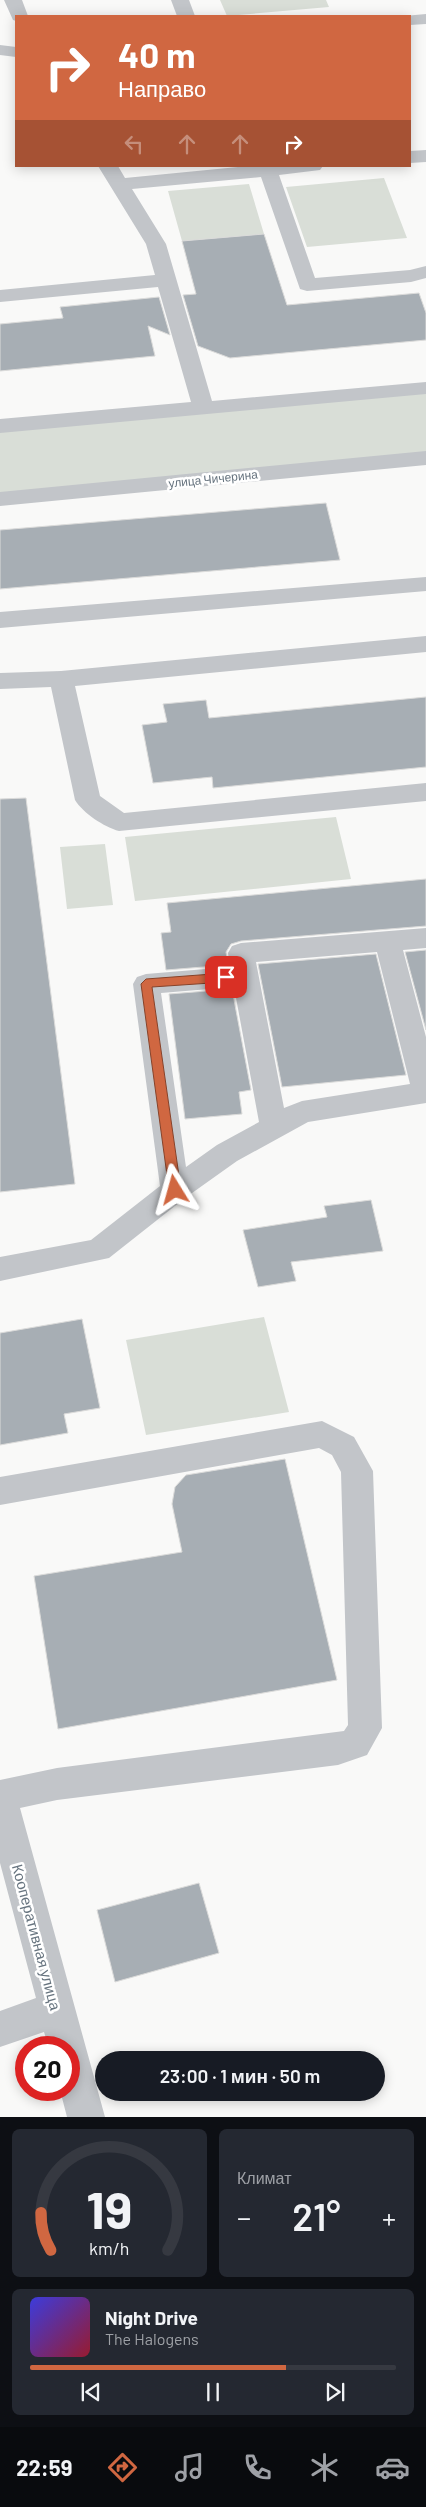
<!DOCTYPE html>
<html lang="ru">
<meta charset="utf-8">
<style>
:root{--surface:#171b24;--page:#242831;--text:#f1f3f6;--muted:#9ea1a6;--line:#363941;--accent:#d06741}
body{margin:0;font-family:Barlow,sans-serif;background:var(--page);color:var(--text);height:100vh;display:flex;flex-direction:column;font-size:19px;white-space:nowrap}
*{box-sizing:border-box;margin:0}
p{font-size:16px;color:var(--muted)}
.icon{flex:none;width:28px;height:28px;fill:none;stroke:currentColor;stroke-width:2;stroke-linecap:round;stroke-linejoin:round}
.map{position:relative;height:2117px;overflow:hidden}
.details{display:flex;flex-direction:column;gap:12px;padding:12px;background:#0d0f14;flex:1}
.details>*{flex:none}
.banner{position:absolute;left:15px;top:15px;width:396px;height:152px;border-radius:0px;box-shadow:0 2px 12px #0003;background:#d06741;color:#fff;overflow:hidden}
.speed{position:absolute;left:15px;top:2036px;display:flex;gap:10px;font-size:25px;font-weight:700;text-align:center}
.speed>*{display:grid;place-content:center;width:65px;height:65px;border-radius:50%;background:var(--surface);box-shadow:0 2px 12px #0003;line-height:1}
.speed .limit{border:8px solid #d22;background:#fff;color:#111}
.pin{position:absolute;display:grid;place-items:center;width:42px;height:42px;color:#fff;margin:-21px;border-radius:10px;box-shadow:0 2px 8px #0006}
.me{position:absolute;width:55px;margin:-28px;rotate:352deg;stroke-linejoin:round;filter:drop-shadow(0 0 4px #0008)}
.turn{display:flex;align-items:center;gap:18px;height:105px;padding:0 20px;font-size:22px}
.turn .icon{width:65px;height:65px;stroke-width:2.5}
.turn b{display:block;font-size:35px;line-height:42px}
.lanes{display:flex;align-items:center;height:48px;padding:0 20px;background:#0003;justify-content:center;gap:25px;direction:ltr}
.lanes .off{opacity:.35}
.big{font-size:38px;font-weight:600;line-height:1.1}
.details .widget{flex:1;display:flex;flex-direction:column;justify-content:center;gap:8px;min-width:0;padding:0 18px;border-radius:8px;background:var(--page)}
.details .dial{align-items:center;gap:0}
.dial svg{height:130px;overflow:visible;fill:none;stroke:var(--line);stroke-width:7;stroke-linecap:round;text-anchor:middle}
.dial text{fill:var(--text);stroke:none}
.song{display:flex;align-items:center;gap:15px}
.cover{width:60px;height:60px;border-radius:8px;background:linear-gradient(135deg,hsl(240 70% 55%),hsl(350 70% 35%))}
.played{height:5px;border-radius:2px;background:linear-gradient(90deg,var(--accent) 70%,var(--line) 70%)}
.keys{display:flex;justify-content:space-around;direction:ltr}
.heat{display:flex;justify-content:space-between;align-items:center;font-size:28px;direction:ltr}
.details .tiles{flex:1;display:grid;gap:12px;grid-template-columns:1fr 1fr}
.widget:last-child{grid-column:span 2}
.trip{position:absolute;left:95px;top:2051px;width:290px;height:50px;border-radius:25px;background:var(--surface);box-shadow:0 2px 12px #0003;font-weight:600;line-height:50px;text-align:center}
.menu{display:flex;height:80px;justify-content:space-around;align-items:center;background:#090b0e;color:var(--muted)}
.menu .icon{width:35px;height:35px}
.menu .on{color:var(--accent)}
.menu b{font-size:22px;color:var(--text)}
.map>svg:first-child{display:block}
.green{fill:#d9ded7}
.building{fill:#a7aeb4;stroke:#dbdbda}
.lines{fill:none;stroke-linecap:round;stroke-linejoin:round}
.minor{fill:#c2c5c9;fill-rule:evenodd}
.route{fill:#d06741;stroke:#87432a}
.labels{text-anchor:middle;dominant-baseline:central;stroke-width:5;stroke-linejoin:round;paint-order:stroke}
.street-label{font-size:12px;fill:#67747f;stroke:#fff}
.near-street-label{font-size:15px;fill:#67747f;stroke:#fff}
</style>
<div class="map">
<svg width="426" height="2117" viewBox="0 0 426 2117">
<rect width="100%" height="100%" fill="#f9f9f8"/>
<path class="green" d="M220,0H326L329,7L227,16Z
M384,178L407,238L307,247L286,187Z
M249,184L264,234L182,241L168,191Z
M426,388V460L0,501V426Z
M336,817L351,879L135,901L125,837Z
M105,844L113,905L67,909L60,847Z
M264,1317L289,1412L146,1435L126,1340Z"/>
<path class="building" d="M264,234L287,305L419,293L426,313V340L230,358L198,346L183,295L196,294L182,241Z
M159,297L170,335L148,326L155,356L0,371V324L63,318L60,307Z
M326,503L340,560L0,589V530Z
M426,697V767L213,788L212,777L153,783L142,725L167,722L163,704L206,700L209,718Z
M26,798L75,1184L0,1192V799Z
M426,879V926L241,941L231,944L226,952L228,965L166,970L161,933L171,932L167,903Z
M426,950V1030L405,952Z
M376,954L406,1075L282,1087L258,964Z
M232,989L251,1090L239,1092L242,1114L185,1119L169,994Z
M371,1200L383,1251L291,1262L296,1281L258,1287L243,1230L327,1217L324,1206Z
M82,1319L100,1408L64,1414L68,1433L0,1445V1333Z
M285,1459L337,1680L58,1729L34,1576L182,1552L172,1504L175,1487L186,1475Z
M199,1883L219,1953L115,1982L97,1910Z"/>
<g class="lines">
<path class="minor" d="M4,0H22L28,16H16V21L13,20Z
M171,0H189L195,16H177Z
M426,14V24L410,25V16H404Z
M0,45L16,47V57L0,55Z
M426,150V162L410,163V151Z
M98,166H118L125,178L248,166H323L320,170L279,175L315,278L410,270L426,266V278L411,282L307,291L300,289L261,177L132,189L166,244L212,401L426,382V394L0,433V419L191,402L158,287L0,302V290L155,275L146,244Z
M426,451V465L0,506V492Z
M426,577V591L0,628V612Z
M426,636V652L75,686L100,796L124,813L426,783V801L119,831C104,827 83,813 75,800L51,687L0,689V673L61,671Z
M426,928V948L403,950L426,1037V1103L308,1122L237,1161L185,1198L109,1258L0,1281V1257L91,1240L160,1186L133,984L137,977L146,974L230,967L228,953L232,946L241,943ZM377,952L410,1084L302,1101L284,1108L256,962ZM234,987L259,1122L217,1145L186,1167L161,993Z
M322,1421L354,1437L373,1471L382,1728L367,1755L338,1765L57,1800L20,1808L105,2117H67L60,2090H69V2048H49L44,2032L0,2047V2011L36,1998L0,1863V1780L57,1768L344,1731L348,1725L341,1472L332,1455L319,1448L0,1505V1477Z"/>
</g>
<path class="route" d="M226,973L231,977L226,982L152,987L181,1190L175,1195L169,1190L141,984L146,979Z"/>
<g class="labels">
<g class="street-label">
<text transform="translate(213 478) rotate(-6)">улица Чичерина</text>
</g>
<g class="near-street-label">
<text transform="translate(37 1937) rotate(75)">Кооперативная улица</text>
</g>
</g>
</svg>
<div class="speed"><div class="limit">20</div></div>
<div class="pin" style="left:226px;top:977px;background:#d93025"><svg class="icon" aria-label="arrive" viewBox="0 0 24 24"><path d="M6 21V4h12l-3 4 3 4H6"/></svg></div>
<svg class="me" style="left:175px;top:1190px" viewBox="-20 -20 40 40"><path d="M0-17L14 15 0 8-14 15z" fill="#d06741" stroke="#fff" stroke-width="4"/></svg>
<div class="trip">23:00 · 1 мин · 50 m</div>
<div class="banner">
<div class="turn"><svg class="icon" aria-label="right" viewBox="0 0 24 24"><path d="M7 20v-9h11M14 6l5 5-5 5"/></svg><div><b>40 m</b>Направо</div></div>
<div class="lanes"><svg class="icon off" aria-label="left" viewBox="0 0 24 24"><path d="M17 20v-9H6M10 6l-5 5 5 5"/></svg><svg class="icon off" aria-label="ahead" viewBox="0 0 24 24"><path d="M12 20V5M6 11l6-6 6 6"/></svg><svg class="icon off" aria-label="ahead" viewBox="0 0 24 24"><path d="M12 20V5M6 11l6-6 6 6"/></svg><svg class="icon" aria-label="right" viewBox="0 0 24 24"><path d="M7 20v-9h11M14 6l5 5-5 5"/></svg></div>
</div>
</div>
<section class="details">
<div class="tiles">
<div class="widget dial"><svg viewBox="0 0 100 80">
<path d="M14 69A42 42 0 1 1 86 69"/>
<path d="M14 69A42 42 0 0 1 8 46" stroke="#d06741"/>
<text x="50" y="56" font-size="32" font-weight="700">19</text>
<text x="50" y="72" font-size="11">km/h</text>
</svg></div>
<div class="widget"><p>Климат</p>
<div class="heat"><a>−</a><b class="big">21°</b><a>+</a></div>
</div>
<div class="widget">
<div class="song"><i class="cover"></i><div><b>Night Drive</b><p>The Halogens</p></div></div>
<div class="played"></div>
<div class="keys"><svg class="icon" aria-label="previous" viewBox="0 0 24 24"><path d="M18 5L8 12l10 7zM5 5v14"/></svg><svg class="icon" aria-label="pause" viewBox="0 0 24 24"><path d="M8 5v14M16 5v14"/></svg><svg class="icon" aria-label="next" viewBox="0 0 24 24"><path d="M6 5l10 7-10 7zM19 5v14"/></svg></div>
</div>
</div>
</section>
<nav class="menu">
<b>22:59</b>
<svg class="icon on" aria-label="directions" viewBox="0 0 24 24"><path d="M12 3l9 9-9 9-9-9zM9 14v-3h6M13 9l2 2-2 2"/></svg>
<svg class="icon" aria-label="music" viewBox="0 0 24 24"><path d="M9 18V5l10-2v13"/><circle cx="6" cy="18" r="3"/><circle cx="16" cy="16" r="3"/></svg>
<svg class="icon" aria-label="phone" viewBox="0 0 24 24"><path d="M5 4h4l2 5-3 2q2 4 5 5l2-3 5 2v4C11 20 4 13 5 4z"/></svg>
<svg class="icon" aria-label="climate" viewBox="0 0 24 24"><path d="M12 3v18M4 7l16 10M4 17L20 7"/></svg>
<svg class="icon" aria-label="car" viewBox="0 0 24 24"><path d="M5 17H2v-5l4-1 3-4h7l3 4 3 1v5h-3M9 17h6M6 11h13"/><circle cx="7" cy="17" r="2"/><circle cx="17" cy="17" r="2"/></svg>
</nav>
